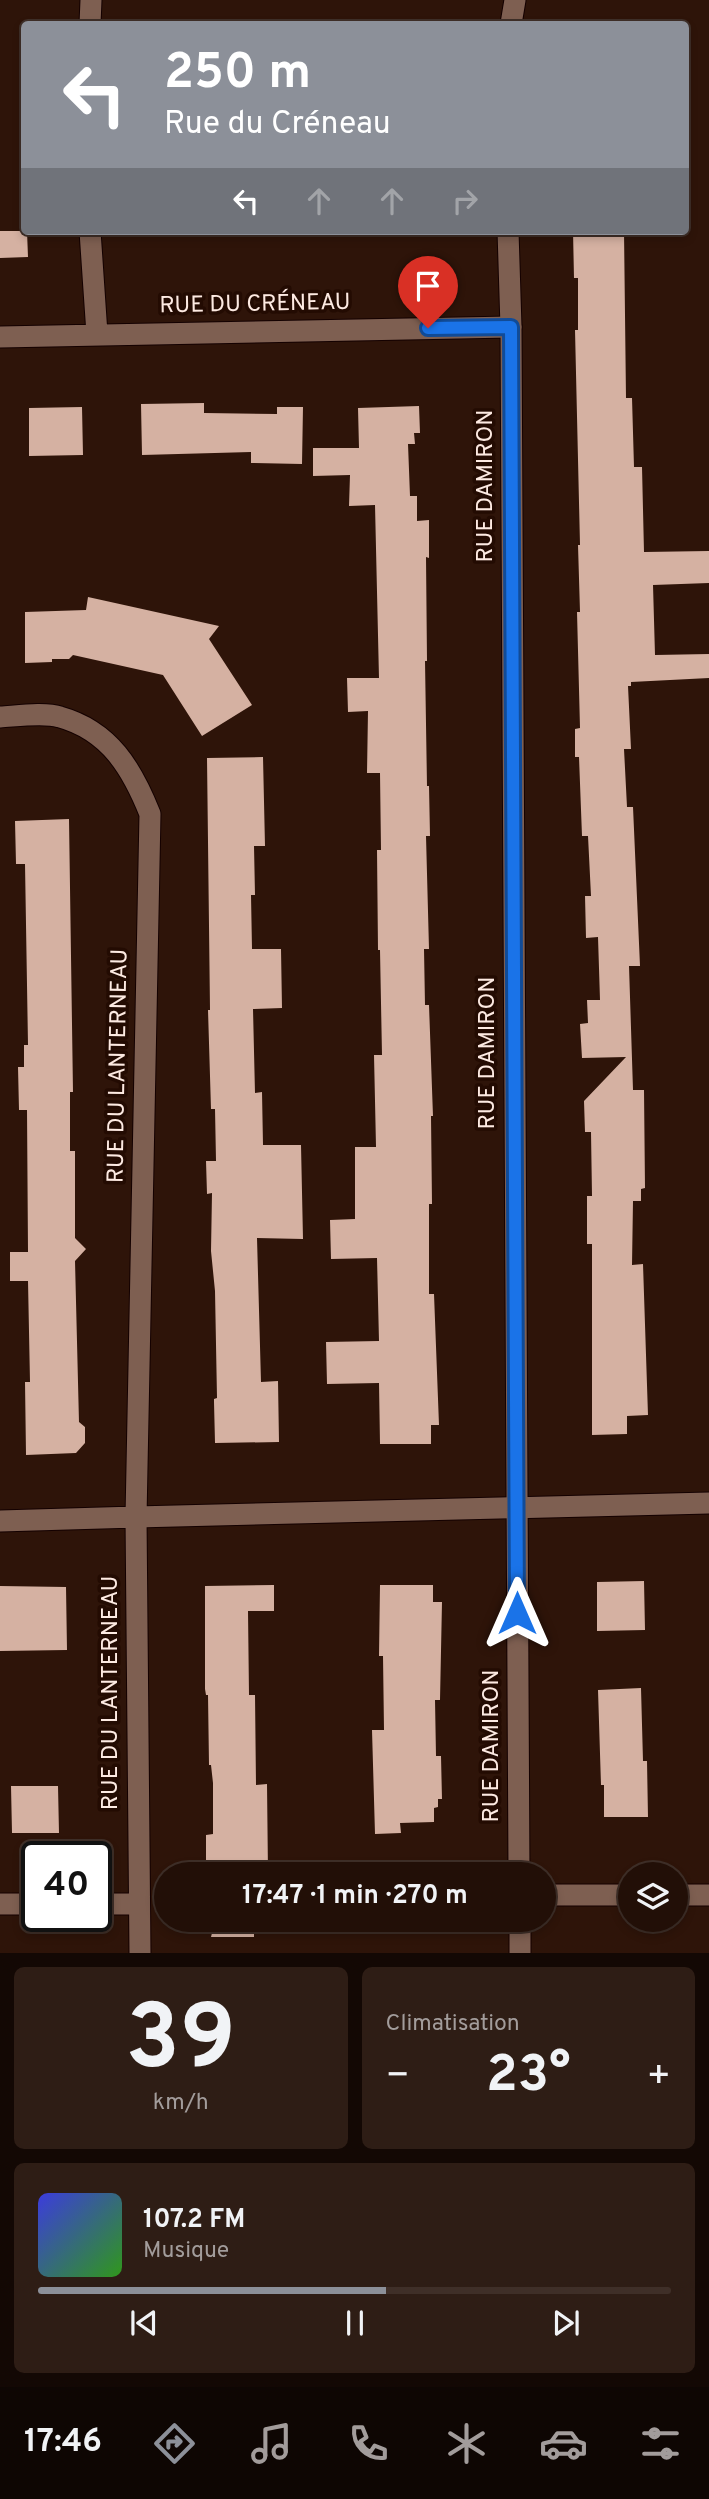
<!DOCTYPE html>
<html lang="fr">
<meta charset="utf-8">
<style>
:root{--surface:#220f07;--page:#2e1d15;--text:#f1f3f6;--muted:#a29c9b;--line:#3f2f28;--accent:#8c9099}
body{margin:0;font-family:Overpass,sans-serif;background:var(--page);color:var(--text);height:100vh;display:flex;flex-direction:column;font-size:26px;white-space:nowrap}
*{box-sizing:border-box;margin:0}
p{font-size:23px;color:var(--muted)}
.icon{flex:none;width:38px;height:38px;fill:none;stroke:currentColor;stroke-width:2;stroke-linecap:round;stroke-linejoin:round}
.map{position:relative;height:1953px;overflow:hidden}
.panel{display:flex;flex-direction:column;gap:14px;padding:14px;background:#130804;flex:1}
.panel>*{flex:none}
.banner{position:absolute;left:21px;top:21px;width:668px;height:214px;border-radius:7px;box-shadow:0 4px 10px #0003,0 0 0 2px var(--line);background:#8c9099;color:#fff;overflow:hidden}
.fabs{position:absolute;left:618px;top:1862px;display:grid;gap:14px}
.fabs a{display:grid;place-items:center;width:70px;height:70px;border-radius:50%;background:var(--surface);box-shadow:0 4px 10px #0003,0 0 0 2px var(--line);font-size:35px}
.speed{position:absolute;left:21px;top:1841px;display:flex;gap:14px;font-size:35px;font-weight:700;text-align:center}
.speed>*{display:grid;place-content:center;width:91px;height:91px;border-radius:50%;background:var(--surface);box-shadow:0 4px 10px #0003,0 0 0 2px var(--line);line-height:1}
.speed .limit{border:4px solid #111;border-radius:10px;background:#fff;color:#111}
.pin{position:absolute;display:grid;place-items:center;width:60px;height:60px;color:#fff;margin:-72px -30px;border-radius:50% 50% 50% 0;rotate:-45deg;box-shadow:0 0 7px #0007}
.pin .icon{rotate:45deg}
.me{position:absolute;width:77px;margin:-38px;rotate:0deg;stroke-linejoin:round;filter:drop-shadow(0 0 5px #0008)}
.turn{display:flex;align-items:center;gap:24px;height:147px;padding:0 28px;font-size:32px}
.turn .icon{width:91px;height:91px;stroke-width:2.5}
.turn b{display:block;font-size:49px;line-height:60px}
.lanes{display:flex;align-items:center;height:66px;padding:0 28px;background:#0003;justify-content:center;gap:35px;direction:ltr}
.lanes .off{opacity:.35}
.big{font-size:52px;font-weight:700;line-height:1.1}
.panel .card{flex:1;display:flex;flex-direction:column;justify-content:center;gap:10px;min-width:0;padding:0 24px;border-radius:10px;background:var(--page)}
.panel .dial{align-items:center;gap:0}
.dial b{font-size:91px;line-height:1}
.song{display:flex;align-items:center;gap:21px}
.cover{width:84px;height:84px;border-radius:10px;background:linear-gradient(135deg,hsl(240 70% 55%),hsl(110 70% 35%))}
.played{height:7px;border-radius:4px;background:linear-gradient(90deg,var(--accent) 55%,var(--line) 55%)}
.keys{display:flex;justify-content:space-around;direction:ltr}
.heat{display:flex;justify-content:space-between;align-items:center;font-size:38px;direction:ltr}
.panel .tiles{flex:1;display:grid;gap:14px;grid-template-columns:1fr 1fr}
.card:last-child{grid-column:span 2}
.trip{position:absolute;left:154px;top:1862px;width:402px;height:70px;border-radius:35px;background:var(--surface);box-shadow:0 4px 10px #0003,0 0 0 2px var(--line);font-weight:700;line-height:70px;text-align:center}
.menu{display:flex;height:112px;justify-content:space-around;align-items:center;background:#0e0603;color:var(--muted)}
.menu .icon{width:49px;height:49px}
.menu .on{color:var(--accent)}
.menu b{font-size:32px;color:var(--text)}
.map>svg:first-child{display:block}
.building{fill:#d5b1a2}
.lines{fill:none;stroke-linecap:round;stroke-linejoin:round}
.street-casing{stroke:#140100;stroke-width:23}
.secondary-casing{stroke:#140100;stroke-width:23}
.street{stroke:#7e5f51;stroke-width:21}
.secondary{stroke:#7e5f51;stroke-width:21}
.route-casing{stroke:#114b97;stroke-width:18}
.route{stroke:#1a73e8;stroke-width:12}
.labels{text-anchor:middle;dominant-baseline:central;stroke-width:7;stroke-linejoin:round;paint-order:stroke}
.street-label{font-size:23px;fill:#fdeae2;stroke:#230b02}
</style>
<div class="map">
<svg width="709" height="1953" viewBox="0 0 709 1953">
<rect width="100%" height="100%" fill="#2e1409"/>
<path class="building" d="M0,231H27L28,257L0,258Z
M573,231H624L626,398H632L634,467H642L644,552L709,551V583L653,585L655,655L709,654V678L631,682V686H628L631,749H624L627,807H633L640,966H629L633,1090H644L645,1188L641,1189V1201H633L632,1265L643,1264L648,1415L627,1416V1434L592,1435V1244H587V1196H592L591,1132H585L584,1101L626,1057L582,1058L580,1024L588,1023L587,1000H600L598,937L586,938L585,896H591L588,836H582L579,757H575V729L580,728L577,612H580L578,545H580L575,330H578V278H574Z
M204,403V413L277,414V407H303L302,464L251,463V452L142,455L141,404Z
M419,406L420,433H414L415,444H408L410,496H417V521L429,520V558L426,557L427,661H425L427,786H429L430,836H426L429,949H424L425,1005H429L433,1116H431L432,1204H429V1294H434L439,1425H431V1444H380L379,1383L327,1384L326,1342L379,1341L377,1258L331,1259L330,1220L355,1219V1147H376L374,1055H382L380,950H378L377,850H381L380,773H367L368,711L348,712L347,678H379L375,505L349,506L350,475L313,476V448H359L358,408Z
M82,407L83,455L29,456V408Z
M88,597L219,626L209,639L252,705L202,736L163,675L73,655L69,659H52V662L25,663V612L86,610Z
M263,757L265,846H254L255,895H251L252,949H281L282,1008L253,1009L255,1093L262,1092L263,1145H301L303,1239L257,1238L261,1382L278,1381L279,1442L215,1443L214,1402V1399L217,1398L215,1291L211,1251L212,1193L207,1194L206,1161H216L215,1109H211L208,1010H210L207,758Z
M69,819L73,1092H70V1151H75V1238L86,1249L75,1261L79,1422L85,1427V1443L76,1453L26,1455L25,1382H30L28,1281H10V1252H28L27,1110H19L18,1067H24V1045H28L25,864H16L15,821Z
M644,1581L645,1630L597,1631V1582Z
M274,1585V1611H248L249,1695H255L256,1785L267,1784L268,1874H206V1835L213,1834V1783L211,1765H209L208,1695H206L205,1689V1586Z
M380,1585H433V1602H442L440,1700H435L436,1756H441L442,1799H438V1807L434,1808V1822L400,1823L401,1833L375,1834L372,1730H384L383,1656H379Z
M0,1586L66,1587L67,1650L0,1651Z
M641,1688L643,1761H647L648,1817H604V1785H601L598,1690Z
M11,1786H58L59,1833H12Z
M206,1920H254V1937H211L212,1933H206Z"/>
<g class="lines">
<g class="street-casing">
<path id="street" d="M90,24L91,0
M90,231L97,334
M0,337L511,327
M0,717C17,716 45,712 60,717C110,731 132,769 150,814L136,1517L0,1521
M544,1895H630
M676,1895H709
M0,1904H37
M96,1904H139
M140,1953L136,1517L709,1503"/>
</g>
<g class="secondary-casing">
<path id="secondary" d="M511,24L515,0
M508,231L511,327L519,1874
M520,1920V1953"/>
</g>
<use href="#street" class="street"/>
<use href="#secondary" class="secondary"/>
</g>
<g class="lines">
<g class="route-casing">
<path id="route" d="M428,328L511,327L517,1613"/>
</g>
<use href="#route" class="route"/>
</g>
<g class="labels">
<g class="street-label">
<text transform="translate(255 305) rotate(-1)">RUE DU CRÉNEAU</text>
<text transform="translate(486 486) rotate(-90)">RUE DAMIRON</text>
<text transform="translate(488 1053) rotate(-90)">RUE DAMIRON</text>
<text transform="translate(119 1066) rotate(-89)">RUE DU LANTERNEAU</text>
<text transform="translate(111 1693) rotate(-90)">RUE DU LANTERNEAU</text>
<text transform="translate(492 1746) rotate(-90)">RUE DAMIRON</text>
</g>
</g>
</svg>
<div class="fabs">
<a><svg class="icon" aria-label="layers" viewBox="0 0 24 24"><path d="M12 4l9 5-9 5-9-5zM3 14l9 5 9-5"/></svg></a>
</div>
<div class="speed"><div class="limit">40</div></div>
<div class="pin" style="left:428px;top:328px;background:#d93025"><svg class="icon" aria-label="arrive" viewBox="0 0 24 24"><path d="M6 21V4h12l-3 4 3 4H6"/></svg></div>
<svg class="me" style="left:517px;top:1613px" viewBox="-20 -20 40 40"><path d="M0-17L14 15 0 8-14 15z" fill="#1a73e8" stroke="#fff" stroke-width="4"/></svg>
<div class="trip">17:47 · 1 min · 270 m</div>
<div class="banner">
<div class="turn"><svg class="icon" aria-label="left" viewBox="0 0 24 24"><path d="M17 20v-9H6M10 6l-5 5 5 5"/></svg><div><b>250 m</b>Rue du Créneau</div></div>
<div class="lanes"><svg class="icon" aria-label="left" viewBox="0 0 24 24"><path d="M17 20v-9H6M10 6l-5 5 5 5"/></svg><svg class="icon off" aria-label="ahead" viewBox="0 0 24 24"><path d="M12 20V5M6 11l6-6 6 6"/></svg><svg class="icon off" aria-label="ahead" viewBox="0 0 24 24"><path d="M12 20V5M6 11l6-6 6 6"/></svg><svg class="icon off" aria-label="right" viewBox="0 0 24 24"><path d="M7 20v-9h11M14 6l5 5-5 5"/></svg></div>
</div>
</div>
<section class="panel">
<div class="tiles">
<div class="card dial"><b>39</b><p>km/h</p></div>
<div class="card"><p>Climatisation</p>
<div class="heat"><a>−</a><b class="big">23°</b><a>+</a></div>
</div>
<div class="card">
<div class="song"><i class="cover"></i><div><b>107.2 FM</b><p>Musique</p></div></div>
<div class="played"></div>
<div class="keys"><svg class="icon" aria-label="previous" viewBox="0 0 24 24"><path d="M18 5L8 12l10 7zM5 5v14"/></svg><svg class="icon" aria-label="pause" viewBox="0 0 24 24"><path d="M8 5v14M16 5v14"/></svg><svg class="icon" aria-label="next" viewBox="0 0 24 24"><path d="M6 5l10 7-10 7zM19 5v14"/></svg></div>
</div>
</div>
</section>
<nav class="menu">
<b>17:46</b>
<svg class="icon on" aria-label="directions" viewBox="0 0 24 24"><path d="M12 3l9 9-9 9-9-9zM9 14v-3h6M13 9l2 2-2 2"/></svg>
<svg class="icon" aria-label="music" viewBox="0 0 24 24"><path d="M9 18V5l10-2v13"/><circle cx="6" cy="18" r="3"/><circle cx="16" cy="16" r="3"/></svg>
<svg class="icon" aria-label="phone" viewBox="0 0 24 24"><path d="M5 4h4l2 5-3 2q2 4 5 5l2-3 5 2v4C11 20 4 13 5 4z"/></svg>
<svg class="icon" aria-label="climate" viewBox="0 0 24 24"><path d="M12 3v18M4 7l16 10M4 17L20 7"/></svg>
<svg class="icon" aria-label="car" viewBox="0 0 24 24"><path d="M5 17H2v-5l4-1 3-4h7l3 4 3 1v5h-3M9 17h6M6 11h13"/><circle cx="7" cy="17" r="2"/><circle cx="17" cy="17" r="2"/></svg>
<svg class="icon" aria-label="filters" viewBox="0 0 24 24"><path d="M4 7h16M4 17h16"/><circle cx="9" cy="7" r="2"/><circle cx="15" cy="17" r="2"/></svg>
</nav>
